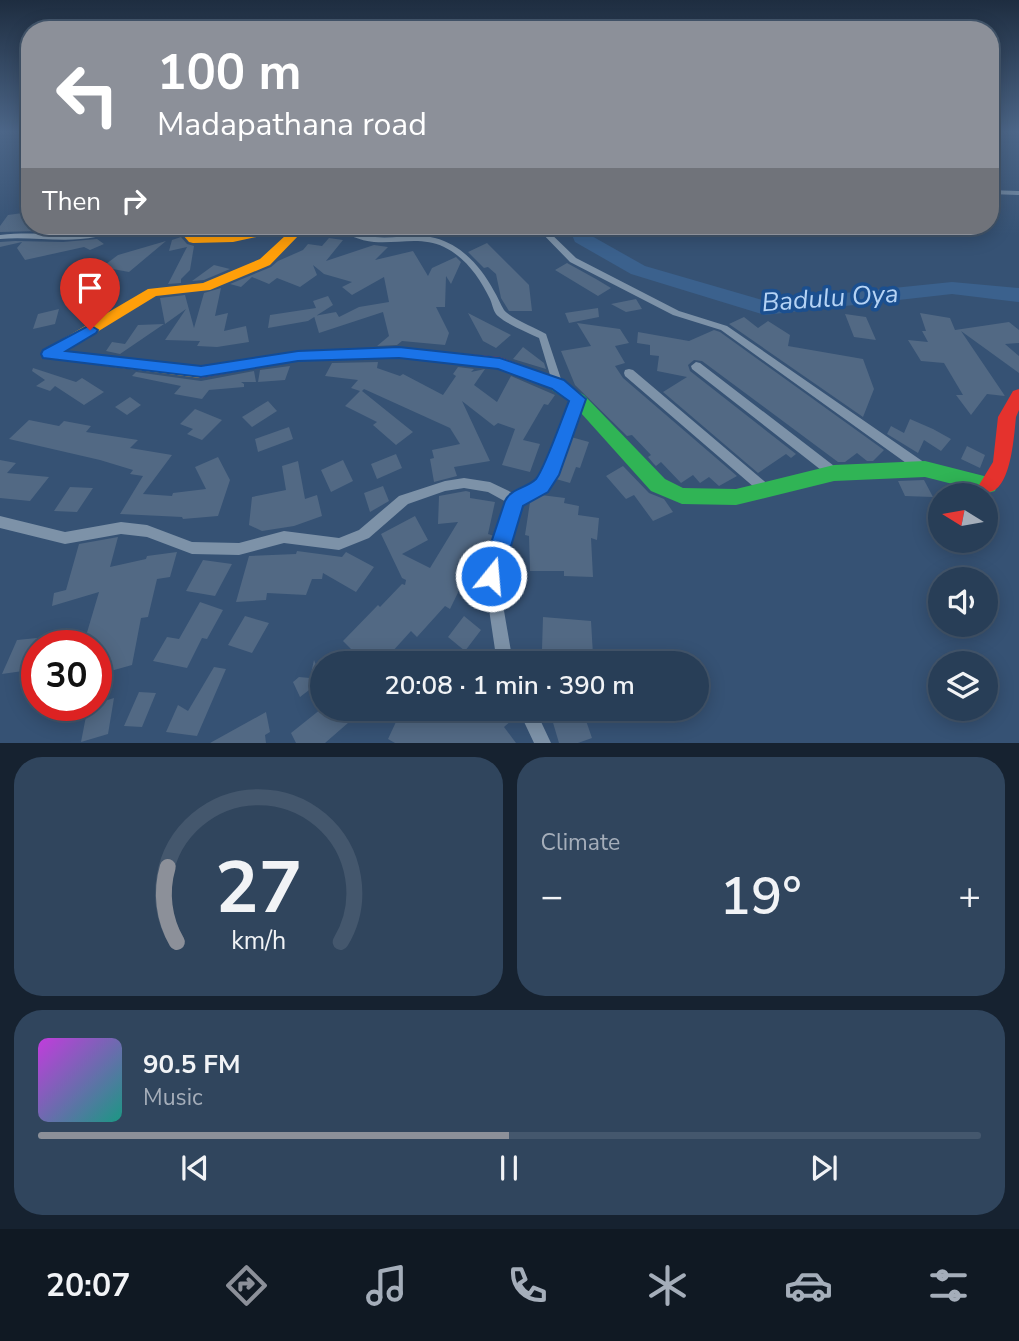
<!DOCTYPE html>
<meta charset="utf-8">
<style>
:root{--surface:#283e57;--page:#30455d;--text:#f1f3f6;--muted:#a5aeba;--line:#44576d;--accent:#8c9099}
body{margin:0;font-family:"Nunito Sans",sans-serif;background:var(--page);color:var(--text);height:100vh;display:flex;flex-direction:column;font-size:26px;white-space:nowrap}
*{box-sizing:border-box;margin:0}
p{font-size:23px;color:var(--muted)}
.icon{flex:none;width:38px;height:38px;fill:none;stroke:currentColor;stroke-width:2;stroke-linecap:round;stroke-linejoin:round}
.map{position:relative;height:743px;overflow:hidden}
.sheet{display:flex;flex-direction:column;gap:14px;padding:14px;background:#162230;flex:1}
.sheet>*{flex:none}
.banner{position:absolute;left:21px;top:21px;width:978px;height:214px;border-radius:28px;box-shadow:0 4px 18px #0003,0 0 0 2px var(--line);background:#8c9099;color:#fff;overflow:hidden}
.needle{width:46px;rotate:281deg}
.buttons{position:absolute;left:928px;top:483px;display:grid;gap:14px}
.buttons a{display:grid;place-items:center;width:70px;height:70px;border-radius:50%;background:var(--surface);box-shadow:0 4px 18px #0003,0 0 0 2px var(--line);font-size:35px}
.speed{position:absolute;left:21px;top:630px;display:flex;gap:14px;font-size:35px;font-weight:700;text-align:center}
.speed>*{display:grid;place-content:center;width:91px;height:91px;border-radius:50%;background:var(--surface);box-shadow:0 4px 18px #0003,0 0 0 2px var(--line);line-height:1}
.speed .limit{border:10px solid #d22;background:#fff;color:#111}
.pin{position:absolute;display:grid;place-items:center;width:60px;height:60px;color:#fff;margin:-72px -30px;border-radius:50% 50% 50% 0;rotate:-45deg;box-shadow:0 0 7px #0007}
.pin .icon{rotate:45deg}
.me{position:absolute;width:77px;margin:-38px;rotate:17deg;stroke-linejoin:round;filter:drop-shadow(0 0 5px #0008)}
.turn{display:flex;align-items:center;gap:24px;height:147px;padding:0 21px;font-size:32px}
.turn .icon{width:91px;height:91px;stroke-width:2.5}
.turn b{display:block;font-size:49px;line-height:60px}
.then{display:flex;align-items:center;height:66px;padding:0 21px;background:#0003;gap:14px;font-size:26px}
.big{font-size:52px;font-weight:600;line-height:1.1}
.sheet .widget{flex:1;display:flex;flex-direction:column;justify-content:center;gap:10px;min-width:0;padding:0 24px;border-radius:28px;background:var(--page)}
.sheet .dial{align-items:center;gap:0}
.dial svg{height:182px;overflow:visible;fill:none;stroke:var(--line);stroke-width:7;stroke-linecap:round;text-anchor:middle}
.dial text{fill:var(--text);stroke:none}
.song{display:flex;align-items:center;gap:21px}
.cover{width:84px;height:84px;border-radius:10px;background:linear-gradient(135deg,hsl(290 70% 55%),hsl(170 70% 35%))}
.played{height:7px;border-radius:4px;background:linear-gradient(90deg,var(--accent) 50%,var(--line) 50%)}
.keys{display:flex;justify-content:space-around;direction:ltr}
.heat{display:flex;justify-content:space-between;align-items:center;font-size:38px;direction:ltr}
.sheet .tiles{flex:1;display:grid;gap:14px;grid-template-columns:1fr 1fr}
.widget:last-child{grid-column:span 2}
.trip{position:absolute;left:310px;top:651px;width:399px;height:70px;border-radius:35px;background:var(--surface);box-shadow:0 4px 18px #0003,0 0 0 2px var(--line);font-weight:600;line-height:70px;text-align:center}
.tabs{display:flex;height:112px;justify-content:space-around;align-items:center;background:#101923;color:var(--muted)}
.tabs .icon{width:49px;height:49px}
.tabs .current{color:var(--accent)}
.tabs b{font-size:32px;color:var(--text)}
.map>svg:first-child{display:block}
.lines{fill:none;stroke-linecap:round;stroke-linejoin:round}
.river{fill:#3b618d;fill-rule:evenodd}
.building{fill:#526984}
.street{fill:#7d92a8;fill-rule:evenodd}
.fast{fill:#30b455;fill-rule:evenodd}
.slow{fill:#ff9f0a;fill-rule:evenodd}
.jam{fill:#e5322d;fill-rule:evenodd}
.route{fill:#1a73e8;stroke:#114b97;stroke-width:2}
.labels{text-anchor:middle;dominant-baseline:central;stroke-width:7;stroke-linejoin:round;paint-order:stroke}
.water-label{font-size:26px;font-style:italic;fill:#b5d3f5;stroke:#1b4f8f}
</style>
<div class="map">
<svg width="1019" height="743" viewBox="0 0 1019 743">
<rect width="100%" height="100%" fill="#365274"/>
<g class="lines">
<path class="river" d="M568,226H586L590,235L645,266L766,301L952,282L1019,288V302L952,294L765,315L631,274L575,242Z"/>
</g>
<path class="building" d="M30,212V226H73L81,230L0,232V226L8,215Z
M181,237L187,244L194,246L190,270L181,279V283L168,284L187,247L169,251L172,240Z
M329,238L343,240L326,261L374,245L388,247L375,260L413,251L428,276L432,268L456,257L461,262L451,284L446,276L445,307H436L449,333L445,345L402,341L397,345L377,346L389,336L383,312L319,333L314,316L336,312L339,317L359,307L389,302L384,277L352,295L342,287L352,282L324,274L313,265L317,275L300,287L277,278L269,284L252,277L241,287L230,284L271,267L278,261L303,250L308,244L322,246Z
M97,239L104,244L90,250L84,247L25,260L17,248L22,242L0,247V242L15,241L63,242Z
M166,241L129,272L102,267L118,255Z
M487,243L529,285L532,311H509L501,298L496,274L488,267L484,268L468,252Z
M567,263L596,279L611,288L598,296L555,270Z
M214,265L230,269L204,280L192,281Z
M221,288L215,316L228,313L224,331L246,326L249,342L217,347L197,346L200,341L165,340L186,309L165,324L160,298L185,295L194,328L204,293Z
M328,296L333,305L308,321L268,328L270,315L316,308L313,301Z
M636,299L642,309L626,312L611,304Z
M598,308L599,317L569,323L565,313Z
M59,309L55,324L33,329L38,314Z
M468,313L511,335L496,348L483,341Z
M920,313L950,318L955,330L1009,322L1019,330V343L1005,344L1019,356V373L961,331L1005,396L987,394L971,415L956,395H963L944,363L921,361L908,340L928,342L922,331H926Z
M845,314L866,317L876,340L854,337Z
M744,317L758,328L768,321L790,335L788,346L863,359L874,389L863,417L729,324Z
M577,323L620,329L629,343L615,346L625,363L615,366L623,378L737,476L719,486L709,477L700,483L693,475L681,483L661,462L656,466L653,463L648,457L651,455L632,435L627,436L575,385L561,351L591,346Z
M164,324L120,354L106,351L112,342L125,344L138,325Z
M714,330L720,332L884,450L873,461H867L857,453L845,462H838L702,361L694,360L688,365L690,371L796,454L791,458L786,454L758,473L663,392L687,377L657,371L659,356L650,355V345L637,343L638,332L689,341Z
M523,347L544,363L546,369L513,359Z
M378,362L377,368L400,376L403,374L443,395L456,376L453,374L458,367L474,369L471,372L485,369L474,385L497,402L511,376L555,395L548,405L544,404L523,440L540,444L530,472L502,465L515,429L498,423L494,426L462,401L490,461L454,467L457,476L434,482L430,459L434,458L432,450L460,444L450,428L364,389L362,391L413,432L396,445L373,425L377,422L345,406L360,391L351,388L358,380L325,376L332,363Z
M290,366L285,380L258,382L260,370Z
M33,368L76,382L82,378L104,392L84,405L55,386L50,391L36,386L45,380L32,371Z
M254,371L256,382H241L244,384V387L209,390L202,399L174,394L181,386L132,376L136,372L201,381Z
M130,397L141,405L127,415L115,407Z
M268,401L277,411L252,427L242,417Z
M195,409L222,420L202,440L187,434L193,429L180,424Z
M910,419L933,429L951,439L941,451L924,440L918,453L887,434L891,426L904,433Z
M29,420L59,426L64,421L91,426L86,432L138,440L130,448L172,455L143,494L172,496L173,493L206,489L195,467L218,457L230,480L218,516L183,519L182,517L120,514L143,476L130,474L133,470L100,460L9,439Z
M289,427L293,439L258,452L255,439Z
M571,437L589,442L580,468L576,467L570,483L556,479Z
M967,446L985,455L980,468L961,459Z
M396,454L402,468L377,479L371,464Z
M0,460L16,463L7,473L49,477L30,501L0,498Z
M343,460L353,481L331,492L321,470Z
M298,461L305,499L317,495L322,516L294,526L262,531L249,525L252,497L286,490L282,466Z
M623,466L649,493L664,499L673,512L653,521L634,495L626,499L606,476Z
M924,480L933,497L905,496L898,481Z
M383,486L389,501L370,512L364,493Z
M70,487L93,488L77,512L54,511Z
M466,491L470,492V498L495,502L488,534L494,536L485,565L471,566L450,609L445,606L417,637L411,631L382,663H365L343,641L378,605L380,607L402,584L405,585L406,580L402,578L381,534L415,516L428,540L402,554L430,568L458,522L438,524L439,496Z
M541,495L565,498L564,503L579,506L578,515L599,518L597,540L591,538L593,577L564,576V571H530L529,536L525,535L530,502Z
M118,537L110,567L146,559L147,556L177,552L170,577L157,579L148,617L141,618L132,665L107,672L109,662L96,666V646H83L99,592L52,606L54,593L66,590L79,544Z
M297,551L342,557L346,552L374,567L356,592L323,573L322,579H312L306,595L267,593L266,600L236,602L249,556L296,554Z
M203,560L232,564L215,596L186,591Z
M200,602L223,610L207,639L202,638L187,668L153,661L167,637L179,639Z
M245,616L269,623L252,653L228,645Z
M464,616L481,630L465,651L448,637Z
M543,617L591,621L593,655L571,654L574,663H535L532,652L542,649Z
M37,638V669L2,674L17,640Z
M314,660L322,680L300,697L293,682L299,677L310,678Z
M214,667L226,669L197,736L166,732L178,705L188,711Z
M139,692L156,693L142,727L124,726Z
M114,698L108,734L81,742L88,706Z
M321,709H364L325,743H296L291,733Z
M402,709H433L458,722L472,709H515L518,715L504,727L516,743H395L388,739Z
M549,709H582L592,738L578,743H559Z
M266,712L270,732L265,735L266,743H210Z"/>
<g class="lines">
<path class="street" d="M990,190L1019,191V195L990,194Z
M113,226H123C89,249 39,235 0,239V235C38,230 77,240 113,226Z
M334,226C349,225 360,236 375,237C395,239 415,233 435,238C462,245 481,267 494,291C498,297 500,304 504,310C510,318 536,328 546,334L563,385L562,388H554L553,385L539,338C529,333 502,322 496,314C493,310 492,303 490,299C480,278 465,257 444,247C421,236 398,244 374,242C360,241 345,234 334,226Z
M535,226H543L576,258L679,311L727,326L928,465L930,469L928,473L924,474L920,473L721,330L673,315L570,262Z
M696,362L700,363L838,469L840,473L838,477L834,478L830,477L692,369L691,366Z
M629,369L633,370L770,486L772,490L770,494L766,496L762,494L625,376L624,373L625,370Z
M578,395L582,396L584,399L561,455L557,473L545,490L520,505L498,576L513,663H497L484,576L508,503L488,492L464,488L445,491L408,504L369,538L339,550L284,543L239,555L192,554L147,537L121,534L65,544L0,528V516L65,532L121,522L147,525L192,542L239,543L284,531L339,538L359,530L399,496L445,481L464,478L490,482L515,494L537,482L547,468L549,455L572,399L574,396Z
M518,709H535L551,743H534Z"/>
<path class="fast" d="M553,377L584,395L665,479L683,488L736,489L834,465L925,461L988,477L995,479L997,485L995,491L988,493L925,477L834,481L736,505L682,504L651,491L572,403L547,387L545,383L547,379Z"/>
<path class="slow" d="M175,226H187L196,235L233,234L275,226H286L300,234L270,265L210,290L156,296L66,351L200,366L208,372L206,376L200,378L44,358L41,354L44,350L148,289L203,283L260,259L286,235L280,232L233,242L193,243L189,242Z"/>
<path class="jam" d="M399,348L500,357L559,379L561,383L559,387L553,389L498,368L399,358L298,361L200,378L192,372L200,366L298,351Z
M1019,389V410L1016,417C1014,435 1011,502 981,491L979,485L993,462L998,417L1013,391Z"/>
</g>
<linearGradient id="sky" x2="0" y2="1"><stop stop-color="#1e2d40"/><stop offset="0.56" stop-color="#4c6688"/><stop offset="1" stop-color="#4c6688" stop-opacity="0"/></linearGradient>
<rect width="1019" height="235" fill="url(#sky)"/>
<path class="route" d="M90,325L98,330L96,333L66,351L201,366L298,351L399,347L500,358L564,380L586,399L559,475L548,492L523,506L502,576L499,584L491,587L483,584L480,576L505,501C511,488 527,488 536,479C545,468 562,418 569,401L552,389L498,369L399,358L298,361L201,377L43,358L41,354L43,350Z"/>
<g class="labels">
<g class="water-label">
<text transform="translate(830 298) rotate(-4)">Badulu Oya</text>
</g>
</g>
</svg>
<div class="buttons">
<a><svg class="needle" viewBox="-14 -14 28 28"><path d="M0-13l5 13h-10z" fill="#e53935"/><path d="M0 13l5-13h-10z" fill="#a5aeba"/></svg></a>
<a><svg class="icon" aria-label="sound" viewBox="0 0 24 24"><path d="M4 9h4l5-4v14l-5-4H4zM17 9q2 3 0 6"/></svg></a>
<a><svg class="icon" aria-label="layers" viewBox="0 0 24 24"><path d="M12 4l9 5-9 5-9-5zM3 14l9 5 9-5"/></svg></a>
</div>
<div class="speed"><div class="limit">30</div></div>
<div class="pin" style="left:90px;top:330px;background:#d93025"><svg class="icon" aria-label="arrive" viewBox="0 0 24 24"><path d="M6 21V4h12l-3 4 3 4H6"/></svg></div>
<svg class="me" style="left:491px;top:576px" viewBox="-20 -20 40 40"><circle r="17" fill="#1a73e8" stroke="#fff" stroke-width="3"/><path d="M0-11L8 9 0 5-8 9z" fill="#fff"/></svg>
<div class="trip">20:08 · 1 min · 390 m</div>
<div class="banner">
<div class="turn"><svg class="icon" aria-label="left" viewBox="0 0 24 24"><path d="M17 20v-9H6M10 6l-5 5 5 5"/></svg><div><b>100 m</b>Madapathana road</div></div>
<div class="then">Then<svg class="icon" aria-label="right" viewBox="0 0 24 24"><path d="M7 20v-9h11M14 6l5 5-5 5"/></svg></div>
</div>
</div>
<section class="sheet">
<div class="tiles">
<div class="widget dial"><svg viewBox="0 0 100 80">
<path d="M14 69A42 42 0 1 1 86 69"/>
<path d="M14 69A42 42 0 0 1 10 36" stroke="#8c9099"/>
<text x="50" y="56" font-size="32" font-weight="700">27</text>
<text x="50" y="72" font-size="11">km/h</text>
</svg></div>
<div class="widget"><p>Climate</p>
<div class="heat"><a>−</a><b class="big">19°</b><a>+</a></div>
</div>
<div class="widget">
<div class="song"><i class="cover"></i><div><b>90.5 FM</b><p>Music</p></div></div>
<div class="played"></div>
<div class="keys"><svg class="icon" aria-label="previous" viewBox="0 0 24 24"><path d="M18 5L8 12l10 7zM5 5v14"/></svg><svg class="icon" aria-label="pause" viewBox="0 0 24 24"><path d="M8 5v14M16 5v14"/></svg><svg class="icon" aria-label="next" viewBox="0 0 24 24"><path d="M6 5l10 7-10 7zM19 5v14"/></svg></div>
</div>
</div>
</section>
<nav class="tabs">
<b>20:07</b>
<svg class="icon current" aria-label="directions" viewBox="0 0 24 24"><path d="M12 3l9 9-9 9-9-9zM9 14v-3h6M13 9l2 2-2 2"/></svg>
<svg class="icon" aria-label="music" viewBox="0 0 24 24"><path d="M9 18V5l10-2v13"/><circle cx="6" cy="18" r="3"/><circle cx="16" cy="16" r="3"/></svg>
<svg class="icon" aria-label="phone" viewBox="0 0 24 24"><path d="M5 4h4l2 5-3 2q2 4 5 5l2-3 5 2v4C11 20 4 13 5 4z"/></svg>
<svg class="icon" aria-label="climate" viewBox="0 0 24 24"><path d="M12 3v18M4 7l16 10M4 17L20 7"/></svg>
<svg class="icon" aria-label="car" viewBox="0 0 24 24"><path d="M5 17H2v-5l4-1 3-4h7l3 4 3 1v5h-3M9 17h6M6 11h13"/><circle cx="7" cy="17" r="2"/><circle cx="17" cy="17" r="2"/></svg>
<svg class="icon" aria-label="filters" viewBox="0 0 24 24"><path d="M4 7h16M4 17h16"/><circle cx="9" cy="7" r="2"/><circle cx="15" cy="17" r="2"/></svg>
</nav>
